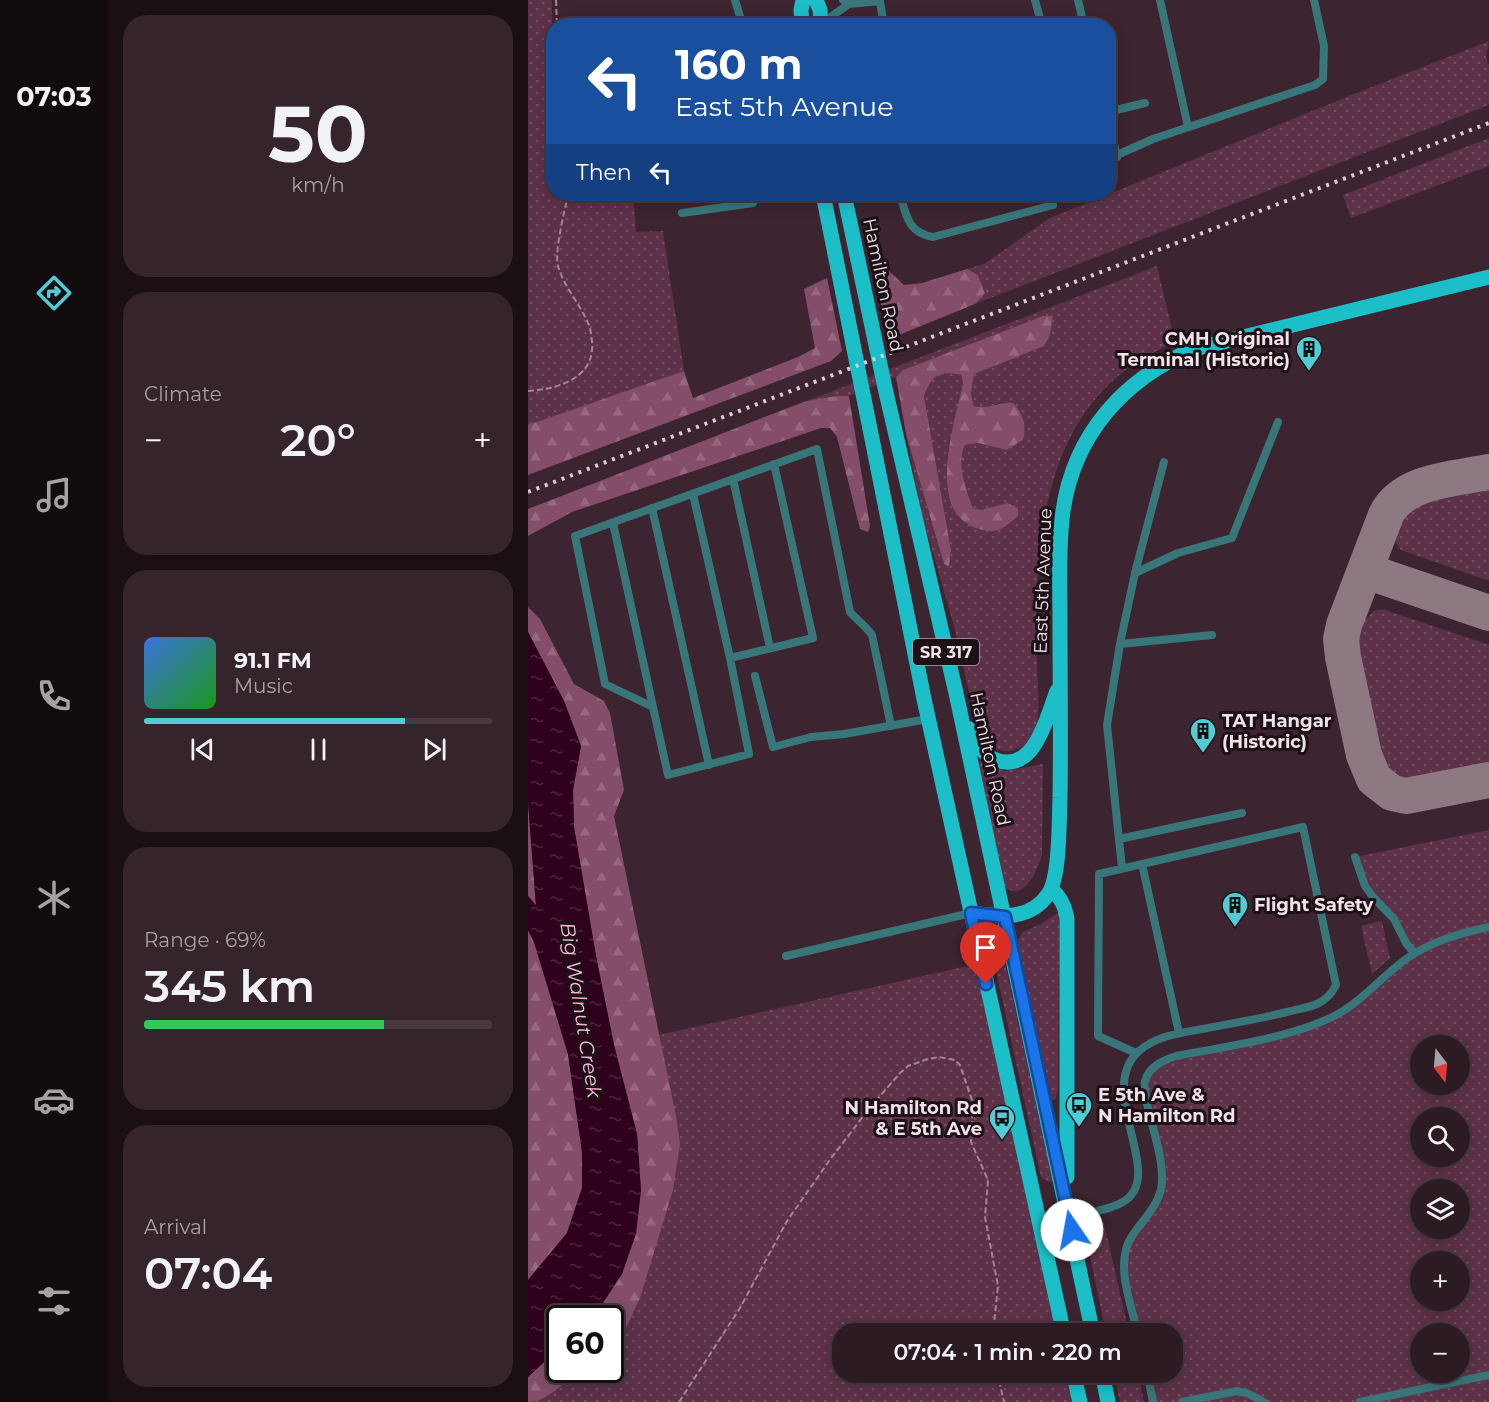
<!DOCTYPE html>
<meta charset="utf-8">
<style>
:root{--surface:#2d1b24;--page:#35242c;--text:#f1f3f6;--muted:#a7a1a6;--line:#483941;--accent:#51ccd4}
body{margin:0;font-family:Montserrat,sans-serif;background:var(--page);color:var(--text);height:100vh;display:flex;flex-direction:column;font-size:22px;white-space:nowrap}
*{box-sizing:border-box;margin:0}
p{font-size:20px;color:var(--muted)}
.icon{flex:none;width:33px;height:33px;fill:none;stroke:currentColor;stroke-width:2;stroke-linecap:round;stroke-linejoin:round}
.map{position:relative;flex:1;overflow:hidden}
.side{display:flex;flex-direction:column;gap:15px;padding:15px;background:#190f14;width:420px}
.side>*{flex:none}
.hud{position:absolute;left:18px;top:18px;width:570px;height:183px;border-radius:24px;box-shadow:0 3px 15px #0003,0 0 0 2px var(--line);background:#1a4fa0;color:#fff;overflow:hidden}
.needle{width:39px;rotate:164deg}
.buttons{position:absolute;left:882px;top:1035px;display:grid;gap:12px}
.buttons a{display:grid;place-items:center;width:60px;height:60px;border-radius:50%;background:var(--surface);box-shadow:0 3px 15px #0003,0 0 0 2px var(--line);font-size:30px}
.speed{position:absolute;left:18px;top:1305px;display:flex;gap:12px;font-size:30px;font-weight:700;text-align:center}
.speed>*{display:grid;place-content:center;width:78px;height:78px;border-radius:50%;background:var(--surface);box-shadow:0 3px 15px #0003,0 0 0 2px var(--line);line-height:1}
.speed .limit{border:3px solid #111;border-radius:9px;background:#fff;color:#111}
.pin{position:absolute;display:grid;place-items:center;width:51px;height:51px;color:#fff;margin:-62px -26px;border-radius:50% 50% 50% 0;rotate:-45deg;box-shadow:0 0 6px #0007}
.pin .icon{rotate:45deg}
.me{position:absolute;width:66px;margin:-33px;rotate:348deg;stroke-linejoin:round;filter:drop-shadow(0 0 4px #0008)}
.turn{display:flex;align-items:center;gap:21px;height:126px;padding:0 30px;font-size:27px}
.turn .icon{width:78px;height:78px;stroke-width:2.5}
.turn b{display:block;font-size:42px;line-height:51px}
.then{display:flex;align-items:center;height:57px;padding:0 30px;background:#0003;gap:12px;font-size:22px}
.big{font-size:45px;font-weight:600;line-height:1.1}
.side .widget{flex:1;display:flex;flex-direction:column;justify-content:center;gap:9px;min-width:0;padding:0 21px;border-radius:24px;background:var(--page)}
.side .dial{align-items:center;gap:0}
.dial b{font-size:78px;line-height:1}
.song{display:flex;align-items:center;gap:18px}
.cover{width:72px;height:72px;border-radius:9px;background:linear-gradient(135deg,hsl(220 70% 55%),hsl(120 70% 35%))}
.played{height:6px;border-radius:3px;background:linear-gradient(90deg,var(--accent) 75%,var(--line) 75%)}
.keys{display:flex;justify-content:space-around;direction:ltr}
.heat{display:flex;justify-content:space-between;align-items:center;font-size:33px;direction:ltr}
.charge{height:9px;border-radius:4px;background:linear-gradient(90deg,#34c759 69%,var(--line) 0)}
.trip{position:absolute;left:304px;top:1323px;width:351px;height:60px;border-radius:24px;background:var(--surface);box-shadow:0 3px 15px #0003,0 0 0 2px var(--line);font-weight:600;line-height:60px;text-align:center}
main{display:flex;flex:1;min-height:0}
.tab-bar{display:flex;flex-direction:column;width:108px;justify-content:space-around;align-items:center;background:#120b0e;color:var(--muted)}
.tab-bar .icon{width:42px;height:42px}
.tab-bar .active{color:var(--accent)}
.tab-bar b{font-size:27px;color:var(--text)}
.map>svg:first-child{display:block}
.green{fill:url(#green-dots);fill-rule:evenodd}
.forest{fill:url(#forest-firs)}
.water{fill:url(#water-ripples)}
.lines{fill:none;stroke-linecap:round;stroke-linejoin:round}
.taxiway{stroke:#8e7882;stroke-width:36}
.path{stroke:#9e8993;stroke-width:2;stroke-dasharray:6 3;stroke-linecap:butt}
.service{stroke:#38767a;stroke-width:8}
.primary{stroke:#1cbfc8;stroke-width:15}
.rail{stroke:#dfcdd5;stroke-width:4;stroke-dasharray:3 6;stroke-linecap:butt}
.route-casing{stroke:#114b97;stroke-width:15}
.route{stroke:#1a73e8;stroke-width:10}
.labels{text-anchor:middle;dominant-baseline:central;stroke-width:6;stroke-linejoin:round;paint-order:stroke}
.shield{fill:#1c1117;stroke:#b2a3ab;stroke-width:1.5}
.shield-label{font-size:16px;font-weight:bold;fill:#f3e2ea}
.street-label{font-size:18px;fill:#f3e2ea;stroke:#1c1117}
.poi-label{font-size:18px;font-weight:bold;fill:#f3e2ea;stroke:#1c1117;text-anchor:start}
.water-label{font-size:20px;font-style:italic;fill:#fcb8da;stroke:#1c1117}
</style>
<main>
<nav class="tab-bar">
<b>07:03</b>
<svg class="icon active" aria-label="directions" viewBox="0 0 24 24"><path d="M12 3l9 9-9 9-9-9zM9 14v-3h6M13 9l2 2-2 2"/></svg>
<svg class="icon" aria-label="music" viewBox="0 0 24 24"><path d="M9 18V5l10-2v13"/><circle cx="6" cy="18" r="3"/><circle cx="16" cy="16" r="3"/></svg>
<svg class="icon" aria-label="phone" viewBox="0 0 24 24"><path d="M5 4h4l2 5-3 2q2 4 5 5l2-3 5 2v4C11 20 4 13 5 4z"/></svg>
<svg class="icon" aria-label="climate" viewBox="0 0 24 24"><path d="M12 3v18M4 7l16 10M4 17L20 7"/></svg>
<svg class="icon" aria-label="car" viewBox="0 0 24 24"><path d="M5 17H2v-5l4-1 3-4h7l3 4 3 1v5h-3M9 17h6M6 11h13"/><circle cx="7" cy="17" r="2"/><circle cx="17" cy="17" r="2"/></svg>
<svg class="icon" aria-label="filters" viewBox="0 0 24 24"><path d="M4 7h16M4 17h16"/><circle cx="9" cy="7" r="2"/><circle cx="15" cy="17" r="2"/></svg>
</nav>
<section class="side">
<div class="widget dial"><b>50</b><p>km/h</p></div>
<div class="widget"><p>Climate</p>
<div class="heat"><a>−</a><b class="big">20°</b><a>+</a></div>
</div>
<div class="widget">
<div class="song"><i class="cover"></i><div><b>91.1 FM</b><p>Music</p></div></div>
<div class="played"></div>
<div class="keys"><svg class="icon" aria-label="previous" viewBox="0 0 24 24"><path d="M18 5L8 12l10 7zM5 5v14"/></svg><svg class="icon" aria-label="pause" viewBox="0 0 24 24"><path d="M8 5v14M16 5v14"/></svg><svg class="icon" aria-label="next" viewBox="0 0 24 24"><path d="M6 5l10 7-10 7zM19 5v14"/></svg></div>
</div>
<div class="widget"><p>Range · 69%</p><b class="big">345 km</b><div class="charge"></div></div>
<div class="widget"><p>Arrival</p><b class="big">07:04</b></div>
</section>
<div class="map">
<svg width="961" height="1402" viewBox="0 0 961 1402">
<defs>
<pattern id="green-dots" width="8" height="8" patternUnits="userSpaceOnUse" patternTransform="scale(1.5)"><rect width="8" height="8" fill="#5d3148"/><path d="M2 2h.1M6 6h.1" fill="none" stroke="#754f63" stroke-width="1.8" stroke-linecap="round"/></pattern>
<pattern id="forest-firs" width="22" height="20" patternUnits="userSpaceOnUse" patternTransform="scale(1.5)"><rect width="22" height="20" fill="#844e6a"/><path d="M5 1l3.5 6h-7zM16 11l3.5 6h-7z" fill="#96677f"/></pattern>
<pattern id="water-ripples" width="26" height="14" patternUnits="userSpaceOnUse" patternTransform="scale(1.5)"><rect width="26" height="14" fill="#2f011d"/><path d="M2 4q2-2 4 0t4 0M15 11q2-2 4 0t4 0" fill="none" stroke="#4e263e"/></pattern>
</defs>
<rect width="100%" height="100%" fill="#3c2430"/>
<path class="green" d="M0,0H24V23L89,17L90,25L26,26V194H105L108,232L135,231L156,371L0,425Z
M961,41L958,56L961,67V105L447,304L457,292L450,275L439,269L456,264L522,218L826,94Z
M961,138V166L823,218L815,195Z
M629,266L647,341C627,352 606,362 589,377C509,446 507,565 509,662C509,681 515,723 503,739C491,753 472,755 459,743C455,739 452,732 449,727L426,626L394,515L378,434L416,564L421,567L423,550L396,396C404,375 411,371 433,375L435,383L420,452L438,525L479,503L453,510L445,508C438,490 428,463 437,445L450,443L478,450L476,402L456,408L446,406L443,394L446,374L458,368L525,316H515L375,370L368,377L321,396L279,401Z
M961,484V581L873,550C868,545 866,537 867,529C868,520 873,511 880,505C894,494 942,488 961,484Z
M854,609L961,645V766C941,770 882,788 865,781C861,779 858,775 856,771L834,672L829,641L834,623L846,611Z
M453,761L477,771L515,764L514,855C509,870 498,901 477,888L449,762Z
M961,830V1402H625L619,1373L645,1372V1334L610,1333L595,1263L597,1249L633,1189L617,1081L633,1061L761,1033L804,1018L886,953L866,919L845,897L827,857ZM892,1046H932V1084H892ZM892,1118H932V1156H892ZM892,1190H932V1228H892ZM892,1262H932V1300H892ZM892,1334H932V1372H892Z
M529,913L531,914L530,1088L528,1099L524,1100L489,942L495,932L513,924Z
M854,921L862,958L844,974L833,926Z
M468,944L473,945L525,1181L521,1182L513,1177L465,957Z
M453,963L536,1333L315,1334V1372L545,1373L552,1402H0L32,1370H82V1318L123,1217L115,1127L86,1045Z
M576,1223L601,1333H578L560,1246L561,1236L565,1225Z
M586,1373H610L616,1402H592Z"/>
<path class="forest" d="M350,267L360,270L376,285L394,283L439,269L450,275L457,293L447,304L361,339L346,273Z
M299,278L314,351L303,361L0,475V425L156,371L165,398L270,357L287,348L276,289Z
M515,316H525L522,334L516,346L446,374L443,394L446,406C460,410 471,401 485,403C495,414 499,425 495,440L478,450L450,443L437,445C428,463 438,490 445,508L453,510L479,503L490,508V516C475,529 468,535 448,528C397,510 427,422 435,383L433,375C411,371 404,375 396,396L423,550L421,567L416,564L378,434L368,377L375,370Z
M309,396H321L342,526L340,532L332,529L309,437L302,428H293L44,512L0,536V509L278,401Z
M0,607L12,619L46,684L76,701L82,713L96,790L86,816L148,1116L152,1144L145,1190L112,1298L97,1330L83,1344L82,1318H62L73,1306L113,1191L109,1134L86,1045L68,956L46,827L45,790L53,746L36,701L0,632Z
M0,802L8,907L0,896Z
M0,930L6,942L40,1054L54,1152V1188L39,1233L0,1280Z
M31,1348L32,1370H52C37,1381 20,1402 0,1402V1377Z"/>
<path class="water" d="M0,632L36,701L53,746L45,790L46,827L68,956L86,1045L109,1134L113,1191L108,1234L94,1274L73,1306L62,1318H32L31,1348L0,1377V1280L39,1233L54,1188V1152L40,1054L6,942L0,930V896L8,905L0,802Z"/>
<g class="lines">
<path class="taxiway" d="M961,472C927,479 875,480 858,515L816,625L813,639L815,657L836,755L846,779L864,793L878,796L961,780
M838,571L961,613"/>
<path class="path" d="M28,0L29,26
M0,391C30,389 68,378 64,341C63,335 63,329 60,323C52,304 36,287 30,266C26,252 37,210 40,194
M469,1372L476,1402
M151,1402L212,1308L259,1221L301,1161L340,1110L372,1073L380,1066L400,1059L411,1057L427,1060L432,1065L445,1103L443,1142L460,1180L457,1217L470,1286L465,1334"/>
<path class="service" d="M207,0L215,26
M507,0L514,26
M550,0L556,26
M632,0L660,127
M321,4L352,1L356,26
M294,23L321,4L315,0
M580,112L617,103
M580,118L589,157
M580,159L625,139L787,85L795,79L796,46L786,0
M372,194C378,215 380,233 405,237L525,205L522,194
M154,213L225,203V194
M246,464L285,638L202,658L221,754L140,775L125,707L77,684L47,536C128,507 208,478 289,449L322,612C329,620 338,626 344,635L363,726
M205,479L242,648
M165,494L202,658
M124,508L181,765
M85,523L125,707
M607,573L650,553L704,538L750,422
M592,644L607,573L636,462
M227,676L245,747L283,737L316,734L400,719
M591,839L714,813
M827,857L837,886L845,897L866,919L878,943L886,953
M614,864L651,1033
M594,868L579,725L592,644L684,635
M258,956L443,913
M512,1223C533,1219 578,1212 595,1202C640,1176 566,1091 611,1051C628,1036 652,1033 674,1029C702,1024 731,1019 759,1012C769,1009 780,1008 789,1004C798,1000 804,993 808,985L775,827L571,874L570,1036L608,1053
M610,1334C603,1304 586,1263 604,1236C614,1221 629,1207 633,1189C638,1166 625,1131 620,1108C618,1100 615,1088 617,1081C621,1066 636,1060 648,1056C695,1047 762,1038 804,1017C829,1005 848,983 869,966C895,944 928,934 961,927
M619,1372L625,1402
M654,1402L709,1391L719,1393L736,1402
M832,1402L961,1375"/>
<path class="primary" d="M288,0L292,10L293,26
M274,26L273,10L275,0
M295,194L396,699L536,1334
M316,194L357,388L428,693L565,1334
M442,729C447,742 454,755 468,760C507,774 519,716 529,691
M523,889C533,897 537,906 539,919V1177
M443,913C471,917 503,921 521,893C532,875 531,820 532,798C533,739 532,680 532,620C532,585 530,547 535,511C546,434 596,379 666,349L961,277
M545,1372L552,1402
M574,1372L580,1402"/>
<path class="rail" d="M0,492L961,123"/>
</g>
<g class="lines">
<g class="route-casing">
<path id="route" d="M458,984L443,913L477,917L544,1230"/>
</g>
<use href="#route" class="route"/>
</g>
<defs>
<g id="building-pin" transform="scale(1.35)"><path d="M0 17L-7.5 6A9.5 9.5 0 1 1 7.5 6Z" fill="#51ccd4" stroke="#1c1117"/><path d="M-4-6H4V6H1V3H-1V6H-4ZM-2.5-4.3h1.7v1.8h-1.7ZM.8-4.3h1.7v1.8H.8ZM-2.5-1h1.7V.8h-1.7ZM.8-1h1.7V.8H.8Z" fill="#111"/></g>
<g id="bus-pin" transform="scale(1.35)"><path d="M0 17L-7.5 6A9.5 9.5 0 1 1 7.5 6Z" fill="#51ccd4" stroke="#1c1117"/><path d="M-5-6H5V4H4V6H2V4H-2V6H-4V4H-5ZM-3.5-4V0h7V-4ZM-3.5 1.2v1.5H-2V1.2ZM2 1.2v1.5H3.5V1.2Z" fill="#111"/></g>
</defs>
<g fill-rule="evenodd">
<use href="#building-pin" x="781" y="349"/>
<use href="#building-pin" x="675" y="731"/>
<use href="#building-pin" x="707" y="905"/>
<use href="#bus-pin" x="551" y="1105"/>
<use href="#bus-pin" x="474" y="1118"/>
</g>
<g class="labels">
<rect class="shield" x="385" y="639" width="66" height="26" rx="4.5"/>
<g class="shield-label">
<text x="418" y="652">SR 317</text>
</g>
<g class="street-label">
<text transform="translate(355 285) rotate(78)">Hamilton Road</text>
<text transform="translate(515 581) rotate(-88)">East 5th Avenue</text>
<text transform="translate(462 759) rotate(78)">Hamilton Road</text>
</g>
<g class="poi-label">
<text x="762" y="339" text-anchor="end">CMH Original<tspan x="762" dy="21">Terminal (Historic)</tspan></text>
<text x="694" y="721">TAT Hangar<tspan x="694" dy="21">(Historic)</tspan></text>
<text x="726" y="905">Flight Safety</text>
<text x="570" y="1095">E 5th Ave &amp;<tspan x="570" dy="21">N Hamilton Rd</tspan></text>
<text x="454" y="1108" text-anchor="end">N Hamilton Rd<tspan x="454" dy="21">&amp; E 5th Ave</tspan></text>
</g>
<g class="water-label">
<text transform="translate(53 1010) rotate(81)">Big Walnut Creek</text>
</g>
</g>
</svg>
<div class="buttons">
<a><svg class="needle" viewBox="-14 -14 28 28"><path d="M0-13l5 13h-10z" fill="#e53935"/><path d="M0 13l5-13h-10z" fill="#a7a1a6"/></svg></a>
<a><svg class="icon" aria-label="search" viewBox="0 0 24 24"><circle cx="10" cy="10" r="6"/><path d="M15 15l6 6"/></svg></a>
<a><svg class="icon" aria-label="layers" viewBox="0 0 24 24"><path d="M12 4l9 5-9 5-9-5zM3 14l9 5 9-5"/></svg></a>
<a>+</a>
<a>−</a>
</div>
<div class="speed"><div class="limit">60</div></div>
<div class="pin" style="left:458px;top:984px;background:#d93025"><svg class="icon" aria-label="arrive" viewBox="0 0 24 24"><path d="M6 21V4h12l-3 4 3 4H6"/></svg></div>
<svg class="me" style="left:544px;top:1230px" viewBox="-20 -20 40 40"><circle r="19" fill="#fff"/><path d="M0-13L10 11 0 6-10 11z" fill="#1a73e8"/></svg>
<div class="trip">07:04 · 1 min · 220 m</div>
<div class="hud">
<div class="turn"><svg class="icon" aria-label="left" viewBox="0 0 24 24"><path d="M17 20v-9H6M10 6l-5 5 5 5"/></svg><div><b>160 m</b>East 5th Avenue</div></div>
<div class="then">Then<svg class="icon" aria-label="left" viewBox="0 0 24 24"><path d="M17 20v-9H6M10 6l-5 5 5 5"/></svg></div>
</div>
</div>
</main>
